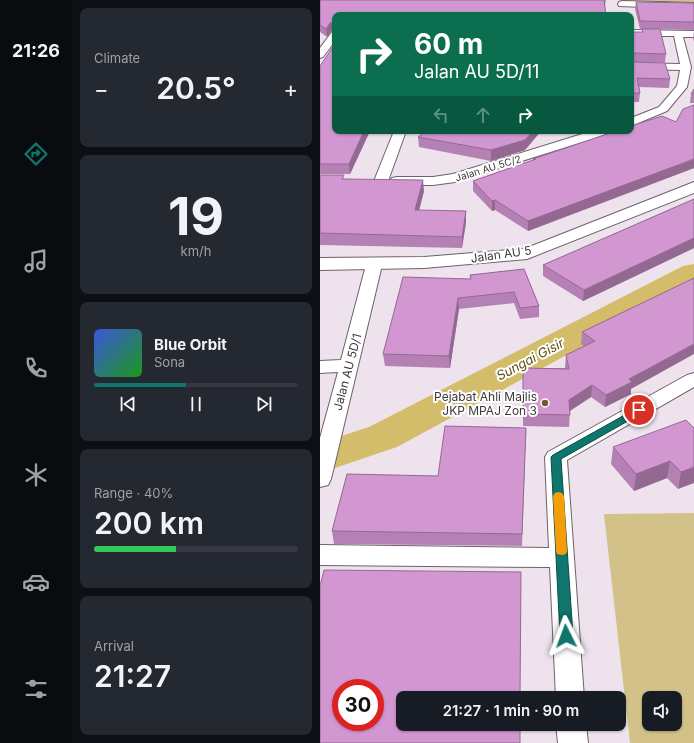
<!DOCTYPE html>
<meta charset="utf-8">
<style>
:root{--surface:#171b24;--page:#242831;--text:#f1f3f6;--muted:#9ea1a6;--line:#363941;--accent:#0f766e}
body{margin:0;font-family:Inter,sans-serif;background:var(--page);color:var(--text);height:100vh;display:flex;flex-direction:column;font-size:15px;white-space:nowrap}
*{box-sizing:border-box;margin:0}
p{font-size:13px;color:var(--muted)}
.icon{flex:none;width:22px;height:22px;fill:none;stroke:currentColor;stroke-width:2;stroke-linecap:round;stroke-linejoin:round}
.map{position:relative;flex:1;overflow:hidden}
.details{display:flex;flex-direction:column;gap:8px;padding:8px;background:#0d0f14;width:248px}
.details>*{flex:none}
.banner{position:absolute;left:12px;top:12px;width:302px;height:122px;border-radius:8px;box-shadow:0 1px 3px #0004;background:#0b6e4f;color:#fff;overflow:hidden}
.buttons{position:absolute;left:322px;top:691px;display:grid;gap:8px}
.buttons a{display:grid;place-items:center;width:40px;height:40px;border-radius:8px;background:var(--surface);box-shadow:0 1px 3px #0004;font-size:20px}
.speed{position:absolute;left:12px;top:679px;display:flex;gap:8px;font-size:20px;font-weight:700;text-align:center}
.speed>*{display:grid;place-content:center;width:52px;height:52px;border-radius:50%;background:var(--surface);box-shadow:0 1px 3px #0004;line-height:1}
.speed .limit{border:6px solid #d22;background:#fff;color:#111}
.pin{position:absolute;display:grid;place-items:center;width:34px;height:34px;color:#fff;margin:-17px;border:2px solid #fff;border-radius:50%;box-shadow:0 1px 4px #0007}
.me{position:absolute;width:44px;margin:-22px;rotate:357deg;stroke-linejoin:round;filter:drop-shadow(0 0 3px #0008)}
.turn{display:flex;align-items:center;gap:14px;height:84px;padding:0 16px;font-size:18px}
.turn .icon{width:52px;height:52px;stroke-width:2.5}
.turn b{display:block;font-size:28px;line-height:34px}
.lanes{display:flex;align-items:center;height:38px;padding:0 16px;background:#0003;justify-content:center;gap:20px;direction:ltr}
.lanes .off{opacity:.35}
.big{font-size:30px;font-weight:600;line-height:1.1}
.details .card{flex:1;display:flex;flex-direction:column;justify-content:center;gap:6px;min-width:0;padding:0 14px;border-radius:8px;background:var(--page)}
.details .dial{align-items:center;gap:0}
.dial b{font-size:52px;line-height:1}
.song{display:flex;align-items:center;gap:12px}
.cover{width:48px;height:48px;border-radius:6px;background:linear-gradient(135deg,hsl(230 70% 55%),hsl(120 70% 35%))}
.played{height:4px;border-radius:2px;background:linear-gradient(90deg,var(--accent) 45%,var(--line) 45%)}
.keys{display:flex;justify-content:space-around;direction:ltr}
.heat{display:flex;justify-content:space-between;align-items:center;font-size:22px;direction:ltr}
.charge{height:6px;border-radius:3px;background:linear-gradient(90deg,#34c759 40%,var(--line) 0)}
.trip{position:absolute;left:76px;top:691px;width:230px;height:40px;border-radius:8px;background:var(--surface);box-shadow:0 1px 3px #0004;font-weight:600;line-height:40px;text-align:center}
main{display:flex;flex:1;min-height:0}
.menu{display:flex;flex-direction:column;width:72px;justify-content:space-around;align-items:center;background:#090b0e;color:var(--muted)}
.menu .icon{width:28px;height:28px}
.menu .current{color:var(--accent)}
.menu b{font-size:18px;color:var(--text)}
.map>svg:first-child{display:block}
.green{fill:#d2c28a;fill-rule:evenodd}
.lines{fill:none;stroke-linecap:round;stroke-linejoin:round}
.river{fill:#d4bd6a;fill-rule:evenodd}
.street-casing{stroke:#6c626c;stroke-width:2}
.secondary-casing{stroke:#6c626c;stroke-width:2}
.street{fill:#fff;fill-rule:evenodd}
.secondary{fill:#fff;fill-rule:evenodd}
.wall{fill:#b581b4}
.shaded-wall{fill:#936992}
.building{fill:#d296d1;stroke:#936992;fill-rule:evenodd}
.route{fill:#0f766e;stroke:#0a4d48}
.slow{fill:#f59e0b}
.poi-dot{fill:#6c5e2b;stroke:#fff;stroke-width:1.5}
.labels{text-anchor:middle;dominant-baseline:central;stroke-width:4;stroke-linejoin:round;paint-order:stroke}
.far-street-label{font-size:10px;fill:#3d393d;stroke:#fff}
.street-label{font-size:12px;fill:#3d393d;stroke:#fff}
.poi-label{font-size:12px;fill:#3d393d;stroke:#fff;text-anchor:end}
.water-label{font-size:13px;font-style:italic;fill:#5e4e0c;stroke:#fff}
</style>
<main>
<nav class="menu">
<b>21:26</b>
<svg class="icon current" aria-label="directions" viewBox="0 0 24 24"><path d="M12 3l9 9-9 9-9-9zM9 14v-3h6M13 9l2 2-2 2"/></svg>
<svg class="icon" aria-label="music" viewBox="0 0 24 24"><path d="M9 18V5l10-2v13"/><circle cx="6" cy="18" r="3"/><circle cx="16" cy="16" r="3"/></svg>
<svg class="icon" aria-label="phone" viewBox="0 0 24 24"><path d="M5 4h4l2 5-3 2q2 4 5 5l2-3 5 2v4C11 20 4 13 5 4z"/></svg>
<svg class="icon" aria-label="climate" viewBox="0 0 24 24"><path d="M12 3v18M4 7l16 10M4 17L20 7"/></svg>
<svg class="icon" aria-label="car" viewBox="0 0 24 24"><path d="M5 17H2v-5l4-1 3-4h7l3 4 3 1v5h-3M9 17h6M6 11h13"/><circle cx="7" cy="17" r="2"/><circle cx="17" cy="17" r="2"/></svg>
<svg class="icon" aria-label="filters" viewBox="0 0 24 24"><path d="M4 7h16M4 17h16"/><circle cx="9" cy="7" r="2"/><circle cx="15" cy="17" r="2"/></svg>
</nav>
<section class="details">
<div class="card"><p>Climate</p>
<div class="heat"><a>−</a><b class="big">20.5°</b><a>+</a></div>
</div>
<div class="card dial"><b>19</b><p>km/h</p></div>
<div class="card">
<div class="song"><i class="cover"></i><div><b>Blue Orbit</b><p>Sona</p></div></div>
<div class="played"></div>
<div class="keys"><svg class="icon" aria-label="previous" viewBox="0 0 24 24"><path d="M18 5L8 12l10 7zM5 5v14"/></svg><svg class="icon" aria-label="pause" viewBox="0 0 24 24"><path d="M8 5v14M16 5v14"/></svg><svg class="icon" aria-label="next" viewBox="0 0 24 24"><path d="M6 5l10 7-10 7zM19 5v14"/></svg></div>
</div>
<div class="card"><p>Range · 40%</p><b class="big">200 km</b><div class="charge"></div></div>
<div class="card"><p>Arrival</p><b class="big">21:27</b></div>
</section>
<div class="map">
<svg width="374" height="743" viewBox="0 0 374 743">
<rect width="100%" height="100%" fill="#eee2ed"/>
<path class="green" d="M304,0H374V5L304,3Z
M374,513V743H310L284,514ZM329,698H355V724H329Z"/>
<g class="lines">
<path class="river" d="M374,264V286L77,447L0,473V443L49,427L363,266Z"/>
<g class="street-casing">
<path id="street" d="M302,1L374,3V9L299,6L298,4L299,2Z
M311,30L374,31V37H363L371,67L367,87L347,111L311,126V118L339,107L357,86L360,70L311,69V63L360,64L354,36H311Z
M15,31V41L3,57L0,58V48L12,32Z
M74,131H86L68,181L66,184H56L54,181Z
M272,131H290L288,134L135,182L113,185H77L72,184L70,181L72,178L77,177H113L133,174Z
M54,260L60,262L62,265L11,479L8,485L0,487V438L18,372L0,373V361L21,360L46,265L48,262Z
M374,373V387L247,460L264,698H236L230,567L0,565V545L229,548L225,457L228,452L367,375Z
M236,724H266L268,743H238Z"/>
</g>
<g class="secondary-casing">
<path id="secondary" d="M374,182V193L207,259L104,268L0,270V258L104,257L204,249Z"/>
</g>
<use href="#street" class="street"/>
<use href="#secondary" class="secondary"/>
</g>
<path class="wall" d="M0,0H286L285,5L15,15V39V30L11,31L7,37L0,32V33Z
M316,2L374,3V30L320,29L315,9Z
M322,29L346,54L345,62H311L350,79L349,88L319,87L320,93L319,102H311V32H322Z
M374,31V42L373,38Z
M0,66L50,131L30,174H0Z
M374,89V103H370L371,94Z
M106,131H221L205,150L171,161L99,147L98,137Z
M213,159L374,168L208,231L175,210L172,211L153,191V181L213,160Z
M0,175L104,191L99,211H146V222L142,248L0,245Z
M374,199V248L263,301L223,276V265Z
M204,269L219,306V317L200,319L194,303L139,309L130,368L65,366L63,354L150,279V275Z
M374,278L311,389V394L285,407L271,397L250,411L249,427L203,426V368H245V367L246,355L264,346L261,344L262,332Z
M206,428L202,546L14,544L12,531L118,476Z
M374,428L358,489L347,478L314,491L291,464L293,447Z"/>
<path class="shaded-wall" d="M15,22V30L11,31L7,37L6,29L10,23Z
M44,131H50L30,174L29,164Z
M213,131H221L205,150L171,161V150Z
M374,159V168L208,231V221Z
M103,180L104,191L96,221L95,210Z
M175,200V210L172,211V201Z
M146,211V222L142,248V237Z
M374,238V248L263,301L264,290Z
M138,298L139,309L130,368L129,356Z
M374,344V354L311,389V394L285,407L286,395L309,379Z
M272,385L271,397L248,412L249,400Z
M350,461L347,478L314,491L316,474Z
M374,467V483L358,489L361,472Z"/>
<path class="building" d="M0,0H284L286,15H15V35H14L15,22L10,23L6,29L0,25Z
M316,2L374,3V22L320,21Z
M322,29H340L346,54L312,53L311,57V32H323Z
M15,44V131H44L29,164H0V66Z
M311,61L312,62L345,63L350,79L317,78L320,93H311Z
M374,89V94H371Z
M374,105V159L208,221L175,200L172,201L153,181L216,159H213L296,131H311V126L342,116L356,122L363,109Z
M106,131H213L205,140L171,150L98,137Z
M0,175H24L22,179L103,180L95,210L146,211L142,237L0,233Z
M374,199V238L264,290L223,265Z
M204,269L219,306L200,308L194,292L138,298L129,356L63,354L83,277L151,279L150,275Z
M374,278V344L309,379L312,382L286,395L272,385L249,400L250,415L203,414V368L249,369L246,355L275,341L262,332Z
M366,420L374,428V467L361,472L350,461L316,474L293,447Z
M125,426L206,428L202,534L12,531L27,474L118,476Z
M4,570L201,572L200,698H83V724H200V743H0V586ZM21,688H55V722H21Z"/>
<path class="route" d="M319,407L322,408L324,410L322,413L241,459L253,636L251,639L246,641L242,639L240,636L231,457L233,455Z"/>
<path class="slow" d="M238,492L242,493L244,496L247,551L246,554L242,555L237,554L236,551L233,496L235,493Z"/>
<circle class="poi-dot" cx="225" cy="403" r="4"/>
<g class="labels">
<g class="far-street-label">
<text transform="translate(168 168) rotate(-17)">Jalan AU 5C/2</text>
</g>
<g class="street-label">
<text transform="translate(181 254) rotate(-8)">Jalan AU 5</text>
<text transform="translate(27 372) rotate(-75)">Jalan AU 5D/1</text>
</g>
<g class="poi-label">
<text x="217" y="396">Pejabat Ahli Majlis<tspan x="217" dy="14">JKP MPAJ Zon 3</tspan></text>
</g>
<g class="water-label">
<text transform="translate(210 359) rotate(-28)">Sungai Gisir</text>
</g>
</g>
</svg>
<div class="buttons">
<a><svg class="icon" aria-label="sound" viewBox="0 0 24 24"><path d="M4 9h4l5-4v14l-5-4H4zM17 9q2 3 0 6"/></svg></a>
</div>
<div class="speed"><div class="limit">30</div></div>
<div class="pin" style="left:319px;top:410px;background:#d93025"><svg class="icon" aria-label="arrive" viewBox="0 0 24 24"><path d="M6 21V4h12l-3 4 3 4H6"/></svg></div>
<svg class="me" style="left:246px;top:636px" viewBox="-20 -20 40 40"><path d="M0-17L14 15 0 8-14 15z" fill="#0f766e" stroke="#fff" stroke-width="4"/></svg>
<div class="trip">21:27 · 1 min · 90 m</div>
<div class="banner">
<div class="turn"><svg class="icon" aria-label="right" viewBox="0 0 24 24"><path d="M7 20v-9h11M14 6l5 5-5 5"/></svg><div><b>60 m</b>Jalan AU 5D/11</div></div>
<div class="lanes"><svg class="icon off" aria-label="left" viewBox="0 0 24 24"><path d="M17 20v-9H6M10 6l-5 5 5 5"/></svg><svg class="icon off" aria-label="ahead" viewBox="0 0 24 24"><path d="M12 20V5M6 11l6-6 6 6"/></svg><svg class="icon" aria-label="right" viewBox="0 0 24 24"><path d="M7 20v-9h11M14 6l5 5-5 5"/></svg></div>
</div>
</div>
</main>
